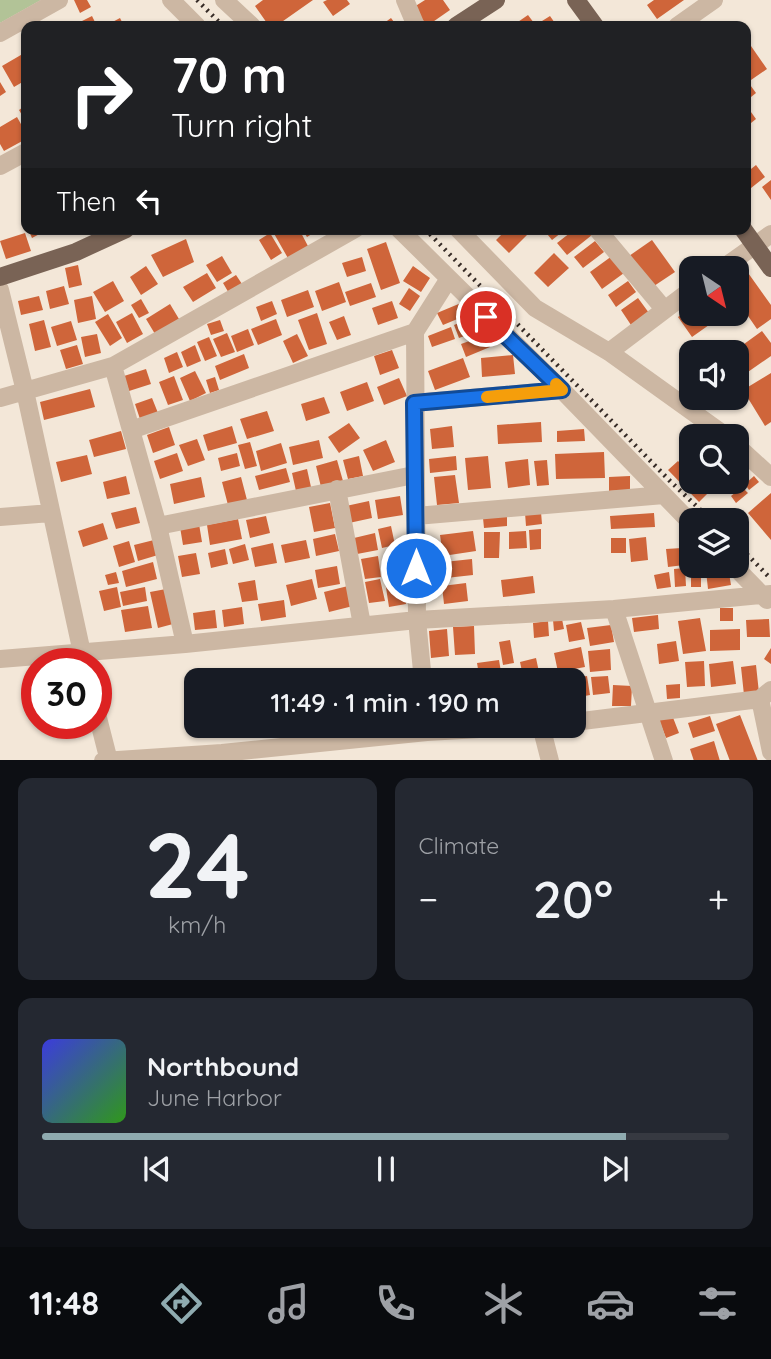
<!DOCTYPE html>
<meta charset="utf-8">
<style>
:root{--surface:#171b24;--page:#242831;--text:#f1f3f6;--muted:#9ea1a6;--line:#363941;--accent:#8fabb0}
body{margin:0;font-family:Quicksand,sans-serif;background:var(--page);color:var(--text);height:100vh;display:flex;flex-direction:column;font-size:26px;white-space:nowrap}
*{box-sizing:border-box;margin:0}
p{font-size:23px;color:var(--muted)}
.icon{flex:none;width:38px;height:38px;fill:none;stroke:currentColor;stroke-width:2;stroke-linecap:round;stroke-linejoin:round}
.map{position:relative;height:760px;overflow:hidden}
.details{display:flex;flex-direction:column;gap:18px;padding:18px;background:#0d0f14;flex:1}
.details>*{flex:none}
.hud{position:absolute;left:21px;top:21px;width:730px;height:214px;border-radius:14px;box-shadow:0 2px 5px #0004;background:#202124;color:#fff;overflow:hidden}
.needle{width:46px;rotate:145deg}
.buttons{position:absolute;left:679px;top:256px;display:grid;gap:14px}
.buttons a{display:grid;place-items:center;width:70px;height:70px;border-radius:14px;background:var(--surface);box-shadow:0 2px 5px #0004;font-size:35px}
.speed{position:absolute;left:21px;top:648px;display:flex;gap:14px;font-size:35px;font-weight:700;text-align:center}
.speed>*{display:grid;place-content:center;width:91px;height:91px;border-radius:50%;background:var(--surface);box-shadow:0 2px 5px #0004;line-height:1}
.speed .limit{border:10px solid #d22;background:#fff;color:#111}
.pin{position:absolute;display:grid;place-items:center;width:60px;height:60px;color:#fff;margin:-30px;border:4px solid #fff;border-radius:50%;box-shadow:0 2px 7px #0007}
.me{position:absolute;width:77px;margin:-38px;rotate:0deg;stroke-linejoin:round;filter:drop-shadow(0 0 5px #0008)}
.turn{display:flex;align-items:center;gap:24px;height:147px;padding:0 35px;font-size:32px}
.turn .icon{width:91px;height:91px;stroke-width:2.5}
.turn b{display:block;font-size:49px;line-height:60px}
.then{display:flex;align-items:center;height:66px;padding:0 35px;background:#0003;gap:14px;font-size:26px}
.big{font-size:52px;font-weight:600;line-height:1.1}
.details .tile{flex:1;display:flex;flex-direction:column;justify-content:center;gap:10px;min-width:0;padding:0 24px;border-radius:14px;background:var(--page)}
.details .dial{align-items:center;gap:0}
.dial b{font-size:91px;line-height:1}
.song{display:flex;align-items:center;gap:21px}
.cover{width:84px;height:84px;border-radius:10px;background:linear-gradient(135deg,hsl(240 70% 55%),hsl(110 70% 35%))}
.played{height:7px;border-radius:4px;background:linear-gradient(90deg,var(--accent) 85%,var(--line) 85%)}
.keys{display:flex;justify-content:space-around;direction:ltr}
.heat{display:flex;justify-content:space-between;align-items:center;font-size:38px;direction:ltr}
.details .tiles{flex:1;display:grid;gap:18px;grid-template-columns:1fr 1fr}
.tile:last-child{grid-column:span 2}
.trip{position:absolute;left:184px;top:668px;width:402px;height:70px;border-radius:14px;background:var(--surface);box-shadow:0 2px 5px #0004;font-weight:600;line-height:70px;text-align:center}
.tab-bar{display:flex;height:112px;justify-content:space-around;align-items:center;background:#090b0e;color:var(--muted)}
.tab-bar .icon{width:49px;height:49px}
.tab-bar .selected{color:var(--accent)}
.tab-bar b{font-size:32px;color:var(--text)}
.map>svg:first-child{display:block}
.green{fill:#b2c397}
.building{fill:#cf653a}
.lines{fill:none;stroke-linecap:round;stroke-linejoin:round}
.minor{stroke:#ccb7a3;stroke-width:18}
.major{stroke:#796355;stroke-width:18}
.rail{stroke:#362b26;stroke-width:4.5;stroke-dasharray:2 5;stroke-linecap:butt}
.route-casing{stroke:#114b97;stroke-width:18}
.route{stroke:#1a73e8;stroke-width:12}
.slow{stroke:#f59e0b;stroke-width:12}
</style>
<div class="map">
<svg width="771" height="761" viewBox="0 0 771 761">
<rect width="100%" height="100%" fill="#f3e7d8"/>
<path class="green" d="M0,0H41L0,23Z"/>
<path class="building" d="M74,0H87L91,7L80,13Z
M263,0H313L276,26H269L255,6Z
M327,0H347L350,4L333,16L323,2Z
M425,0H443L450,10L427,26L414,7Z
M654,0H684L657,19L647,5Z
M528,15L534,23L529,26H512Z
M92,16L97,26H72Z
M550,16L557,26H534Z
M120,18L124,26H105Z
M391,18L397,26H380Z
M751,46L767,69L751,80L746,73V50Z
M26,52V80L14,87L2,66Z
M0,82L6,92L0,96Z
M748,82L756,93L746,101V84Z
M26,105V122L19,110Z
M746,105L756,119L746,127Z
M17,117L26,133V139L4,151L0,144V127Z
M756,165L765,177L746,192V173Z
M771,180V200L762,187Z
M28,229H49L32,238Z
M299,229L309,248L289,260L272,230Z
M302,229H314L315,232L307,237Z
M507,229H533L509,253L496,240Z
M543,229H566L552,240Z
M575,229H587L592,235L567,255L557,243Z
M25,233L31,251L6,259L0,241Z
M270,233L282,253L271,260L259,240Z
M186,239L194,262L163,277L151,255Z
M652,240L675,272L651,288L629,256Z
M595,241L604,252L583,268L574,257Z
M386,242L400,283L381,290L367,249Z
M554,253L569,268L548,287L534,273Z
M222,256L232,273L217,282L206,265Z
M612,256L624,273L602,289L590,272Z
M362,257L366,271L347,277L342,263Z
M78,265L82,285L69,288L65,268Z
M146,266L158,284L141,295L130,277Z
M413,266L430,278L421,292L403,281Z
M746,270L771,305V319L757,329L737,300V277Z
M207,273L216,288L193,302L183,287Z
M236,275L244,287L230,295L223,283Z
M113,281L124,301L105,312L93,292Z
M628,281L636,292L616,307L608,295Z
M339,282L346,302L322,311L315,291Z
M371,283L376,297L350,306L345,292Z
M64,286L69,304L50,309L46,291Z
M409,288L420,296L410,311L399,304Z
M308,290L314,307L287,317L281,300Z
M39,296L43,310L21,315L18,301Z
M92,296L96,319L78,323L74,300Z
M638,298L649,313L631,325L621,310Z
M141,299L149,313L139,318L131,305Z
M272,301L277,314L261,321L256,307Z
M392,301L398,318L378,325L372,308Z
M461,303L467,315L443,325L437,313Z
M170,304L179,319L155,334L146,319Z
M691,308V313H726L692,337L678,317Z
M132,313L143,334L127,343L116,322Z
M317,313L327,344L309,350L298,320Z
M108,314L122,338L110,346L95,322Z
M344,316L351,335L337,340L329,322Z
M476,316L481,330L459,338L454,325Z
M276,319L282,335L258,345L251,329Z
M44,320L51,347L35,351L29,324Z
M220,320L224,331L211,335L207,324Z
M71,321L77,340L57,346L51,327Z
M451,327L455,339L432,347L428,336Z
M248,329L254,345L237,352L231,336Z
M762,331L771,343V356L745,374L737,362V352H733Z
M227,333L235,352L221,357L213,339Z
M97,334L101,353L85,357L81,337Z
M297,334L308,356L293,363L283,341Z
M486,335L490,347L466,357L461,344Z
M209,337L217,356L205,361L197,342Z
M694,344L705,352H691L689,373L679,366Z
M77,345L83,364L66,369L60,350Z
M195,345L201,361L187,367L181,352Z
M392,350L399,368L380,375L374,356Z
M177,352L183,367L169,373L164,358Z
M244,354L249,368L220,380L215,366Z
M513,355L515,374L482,377L481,358Z
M463,358L470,377L435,390L428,371Z
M146,369L151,384L129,391L124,376Z
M195,371L206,393L190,401L180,378Z
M771,373V422L765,426L743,390Z
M174,376L183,400L168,405L159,382Z
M215,377L219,390L210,393L206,380Z
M399,378L407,396L384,405L377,387Z
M367,382L374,401L347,411L340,392Z
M90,389L95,407L44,420L40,402Z
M324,397L330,413L306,421L301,404Z
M152,398L158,413L140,419L135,404Z
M267,411L274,431L247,439L240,419Z
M541,422L542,442L498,444L497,425Z
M349,423L360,438L339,453L328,437Z
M232,426L237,443L208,451L203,435Z
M452,426L454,447L432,449L430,429Z
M169,427L175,445L153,453L147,435Z
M584,429L585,441L557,442V431Z
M121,431L126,449L94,457L89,440Z
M197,439L205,460L188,466L179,445Z
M319,440L323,458L293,465L289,447Z
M386,440L395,462L373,471L363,450Z
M250,442L257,466L245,469L238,445Z
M281,443L287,463L261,471L256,451Z
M604,452L605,478L556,479L555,454Z
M177,453L183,471L160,479L154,461Z
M237,453L240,466L221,471L218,458Z
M87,455L92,474L61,482L56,462Z
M359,456L363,476L348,479L343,460Z
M456,456L457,470L430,473L429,459Z
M488,456L491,488L468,490L465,458Z
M528,459L530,485L508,488L505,462Z
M337,460L343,481L321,487L316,466Z
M547,460L549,485L537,486L534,461Z
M678,461L688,471L691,467V481H712L706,488L709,492L699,502L668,470Z
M741,463L748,473L737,481V466Z
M286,468L290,482L259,490L255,476Z
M307,469L311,487L296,491L292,473Z
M455,475L459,503L437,505L434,477Z
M126,476L130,494L107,499L103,482Z
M630,476V490L609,491V477Z
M754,476L759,482L749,490L745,484Z
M201,477L205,497L174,504L170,484Z
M241,477L247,500L228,505L222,482Z
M742,487L748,493L736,503L731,496Z
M771,493V540L748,513Z
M400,496L403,515L378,519L375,500Z
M369,501L372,518L349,523L346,506Z
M330,503L335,528L314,532L309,507Z
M136,507L140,523L116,529L111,513Z
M541,512L542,524L526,526L525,513Z
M654,513L655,527L611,529L610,516Z
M266,516L270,533L250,538L246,520Z
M507,516V526L484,528L483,518Z
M238,519L242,539L210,545L207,525Z
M103,523L108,539L83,547L78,531Z
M199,524L202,542L183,545L180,527Z
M391,526L395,545L382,548L378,529Z
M541,529V549L530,550L529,530Z
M473,531L476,551L443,556L440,535Z
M526,531L527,548L509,549V532Z
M484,532H500L499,558H484Z
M375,533L378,550L357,554L354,538Z
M335,534L339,551L316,556L313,539Z
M646,537L648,560L631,562L629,539Z
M611,538H626V553H611Z
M154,540L158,555L138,561L134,545Z
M306,540L310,558L285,563L281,545Z
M129,541L135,562L119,567L113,546Z
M273,543L277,563L255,567L251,548Z
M245,544L249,560L233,564L229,549Z
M682,548L684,565L668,567L666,549Z
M225,549L228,564L211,568L208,553Z
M687,551H691V565H687Z
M196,553L200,574L182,577L178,556Z
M402,554L406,573L395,575L392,556Z
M378,556L381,577L365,579L361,559Z
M472,559L473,575L437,579L435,563Z
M153,562L157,579L126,587L122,571Z
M337,566L340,584L318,588L315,570Z
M728,567L731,585L708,589L706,571Z
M685,568L686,586L675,587L674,569Z
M691,568H701V587H691Z
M116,572L119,583L108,585L105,575Z
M669,572L671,587L657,589L654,575Z
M533,576L535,593L503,597L501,580Z
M402,578L406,604L389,607L385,581Z
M312,579L317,599L291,606L286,585Z
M380,579L385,601L369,603L365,582Z
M255,580L258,600L242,602L238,583Z
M466,583L468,601L444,604L442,586Z
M348,586L353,606L329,612L324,592Z
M117,587L121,607L104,611L99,591Z
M145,587L147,601L123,606L120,592Z
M166,589L173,624L158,628L150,592Z
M284,600L286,617L261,621L258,604Z
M148,606L152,628L125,632L121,610Z
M242,607L244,624L224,627L222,610Z
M720,608H733V621H720Z
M215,610L217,628L195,630L193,613Z
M658,615L659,629L634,632L632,618Z
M700,618L706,651L683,654L678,621Z
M562,619L564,629L554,631L553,620Z
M769,619L770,637H747L746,620Z
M548,621L549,636L534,638L533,623Z
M581,622L585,639L569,642L566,625Z
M611,625L614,642L590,646L587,628Z
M474,626L475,654L455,655L453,627Z
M447,629L449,656L431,658L429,631Z
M740,629V650L710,651V630Z
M510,640L514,663L503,665L499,642Z
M676,641L679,661L659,664L657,644Z
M581,647L585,667L558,672L554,653Z
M771,648V664L764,659Z
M610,649L611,670L590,672L588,651Z
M536,658L539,672L523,676L520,662Z
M499,660L502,678L480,681L477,663Z
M704,661L705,686L687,687L685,662Z
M733,661L736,684L711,687L709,664Z
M756,665L759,693L744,695L741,667Z
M587,676L590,695L574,698V681L566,679Z
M608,676L610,693L593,695L591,677Z
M680,684V698L667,699L666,685Z
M613,685L632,686L631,706H612Z
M672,715L679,733L666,738L659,720Z
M740,715L758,761H730L716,724Z
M710,716L715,731L693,738L688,723Z
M714,741L720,761H694L690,749Z"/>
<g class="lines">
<path class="minor" d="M171,0L197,26
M224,0L252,26
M405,0L416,26
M677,26L714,0
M0,33L59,0
M0,166L26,152
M399,229L562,390L691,523
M458,229L535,308L609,352L726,436
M597,229L664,309
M723,268L771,234
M0,290L25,391L84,662
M609,352L691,290
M113,366L158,526L185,644
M0,398L113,366L355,229
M414,403L562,390
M131,430L415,332
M737,446L771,477
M337,489L362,625
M416,516L664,495
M0,517L51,513
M158,526L414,475
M733,565L767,600
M614,609L664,761
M0,659L185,644L417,620L614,609L771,594
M423,681L417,620L415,332L448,280
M760,699L771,752
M96,710L109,761
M574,722L760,699L771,690
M541,726L550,761
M103,761L222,753L427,732L530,726"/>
<path class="major" d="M576,0L595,26
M456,26L496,0
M743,229L771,268
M0,277L76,252L126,229"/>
<path class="rail" d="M197,0L223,26
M425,229L669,480L711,520
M737,544L771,579"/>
</g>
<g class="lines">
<g class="route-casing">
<path id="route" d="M416,568L414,403L562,390L486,317"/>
</g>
<use href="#route" class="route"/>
<path class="slow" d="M487,397L562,390L556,384"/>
</g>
</svg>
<div class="buttons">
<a><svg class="needle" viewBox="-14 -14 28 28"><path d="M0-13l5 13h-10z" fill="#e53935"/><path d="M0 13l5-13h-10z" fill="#9ea1a6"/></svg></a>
<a><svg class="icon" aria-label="sound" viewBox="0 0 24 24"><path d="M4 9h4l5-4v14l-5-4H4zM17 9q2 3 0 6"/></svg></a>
<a><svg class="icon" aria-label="search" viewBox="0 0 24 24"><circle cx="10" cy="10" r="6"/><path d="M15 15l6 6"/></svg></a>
<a><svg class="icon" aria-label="layers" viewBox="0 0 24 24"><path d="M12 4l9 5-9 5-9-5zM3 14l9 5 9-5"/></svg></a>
</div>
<div class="speed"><div class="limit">30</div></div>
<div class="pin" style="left:486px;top:317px;background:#d93025"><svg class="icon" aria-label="arrive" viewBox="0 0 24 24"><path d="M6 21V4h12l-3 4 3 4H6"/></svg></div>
<svg class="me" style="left:416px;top:568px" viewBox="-20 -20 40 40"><circle r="17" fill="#1a73e8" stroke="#fff" stroke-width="3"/><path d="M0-11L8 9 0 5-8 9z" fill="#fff"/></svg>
<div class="trip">11:49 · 1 min · 190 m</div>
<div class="hud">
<div class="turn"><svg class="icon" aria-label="right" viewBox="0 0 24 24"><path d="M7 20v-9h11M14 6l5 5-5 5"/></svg><div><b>70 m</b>Turn right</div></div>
<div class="then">Then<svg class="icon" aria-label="left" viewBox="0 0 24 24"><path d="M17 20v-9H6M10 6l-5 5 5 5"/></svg></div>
</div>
</div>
<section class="details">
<div class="tiles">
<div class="tile dial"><b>24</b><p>km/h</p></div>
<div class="tile"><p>Climate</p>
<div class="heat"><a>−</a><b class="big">20°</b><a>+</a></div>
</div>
<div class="tile">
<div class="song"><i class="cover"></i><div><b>Northbound</b><p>June Harbor</p></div></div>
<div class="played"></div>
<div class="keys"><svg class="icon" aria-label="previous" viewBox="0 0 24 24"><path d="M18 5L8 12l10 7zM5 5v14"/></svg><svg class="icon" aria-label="pause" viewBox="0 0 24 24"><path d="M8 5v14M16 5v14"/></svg><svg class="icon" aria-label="next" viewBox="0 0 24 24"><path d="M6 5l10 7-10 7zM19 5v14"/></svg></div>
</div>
</div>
</section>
<nav class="tab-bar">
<b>11:48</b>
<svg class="icon selected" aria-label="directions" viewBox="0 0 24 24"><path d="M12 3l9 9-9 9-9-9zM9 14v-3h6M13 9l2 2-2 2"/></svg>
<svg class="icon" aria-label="music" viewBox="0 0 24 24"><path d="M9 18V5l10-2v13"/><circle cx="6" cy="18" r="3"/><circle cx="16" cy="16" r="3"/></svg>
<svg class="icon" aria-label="phone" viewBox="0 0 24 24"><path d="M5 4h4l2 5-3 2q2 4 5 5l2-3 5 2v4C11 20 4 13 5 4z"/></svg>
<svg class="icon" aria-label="climate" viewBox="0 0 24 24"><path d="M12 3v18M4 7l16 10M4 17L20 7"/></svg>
<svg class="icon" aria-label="car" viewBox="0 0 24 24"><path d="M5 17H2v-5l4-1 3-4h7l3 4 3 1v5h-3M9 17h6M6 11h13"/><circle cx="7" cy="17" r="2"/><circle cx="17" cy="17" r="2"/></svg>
<svg class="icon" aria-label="filters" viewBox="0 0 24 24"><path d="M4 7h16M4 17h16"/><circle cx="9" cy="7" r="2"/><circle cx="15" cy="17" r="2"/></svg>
</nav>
